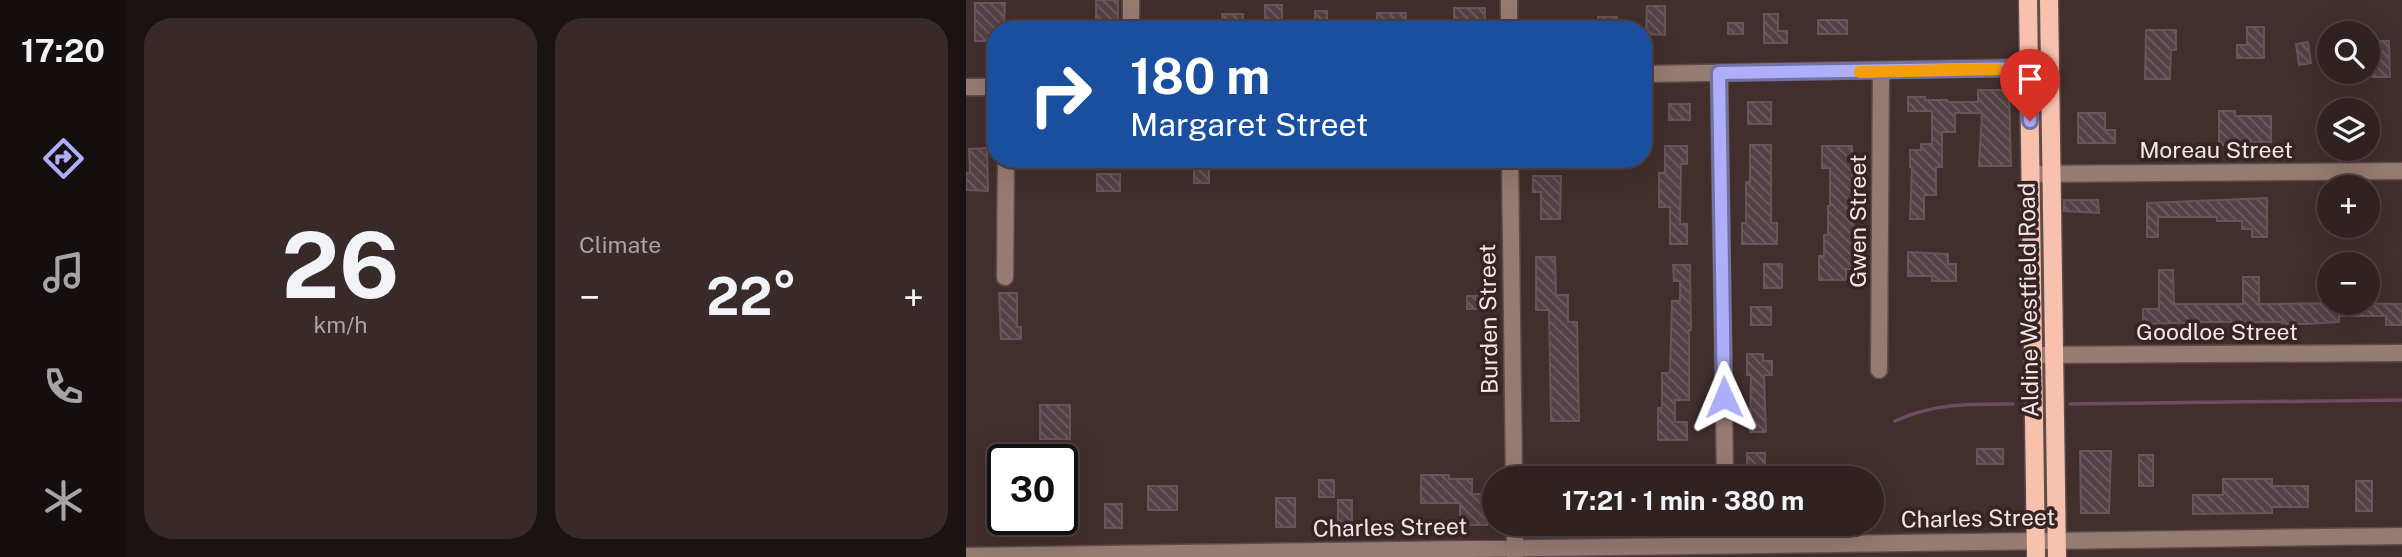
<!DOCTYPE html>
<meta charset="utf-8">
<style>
:root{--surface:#312222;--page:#392a2a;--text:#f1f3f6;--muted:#a8a4a5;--line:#4c3f40;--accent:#afaefa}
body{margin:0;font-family:"Public Sans",sans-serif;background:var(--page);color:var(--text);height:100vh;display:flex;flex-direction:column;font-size:26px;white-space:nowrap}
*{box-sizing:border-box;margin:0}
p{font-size:23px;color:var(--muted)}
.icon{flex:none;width:38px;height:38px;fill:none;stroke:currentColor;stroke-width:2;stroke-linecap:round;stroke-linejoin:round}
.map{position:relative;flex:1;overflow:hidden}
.panel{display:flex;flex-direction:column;gap:18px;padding:18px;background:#1b1313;width:840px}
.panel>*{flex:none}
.banner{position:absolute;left:21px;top:21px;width:665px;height:147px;border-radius:28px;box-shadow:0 7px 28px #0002,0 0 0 2px var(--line);background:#1a4fa0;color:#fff;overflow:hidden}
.fabs{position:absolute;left:1351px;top:21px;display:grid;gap:14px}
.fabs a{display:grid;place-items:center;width:63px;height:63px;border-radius:50%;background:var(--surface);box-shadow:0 7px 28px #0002,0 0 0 2px var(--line);font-size:35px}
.speed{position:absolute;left:21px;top:444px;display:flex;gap:14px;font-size:35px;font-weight:700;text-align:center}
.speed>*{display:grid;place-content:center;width:91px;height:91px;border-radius:50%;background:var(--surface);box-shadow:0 7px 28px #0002,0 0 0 2px var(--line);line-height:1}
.speed .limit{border:4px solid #111;border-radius:10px;background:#fff;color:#111}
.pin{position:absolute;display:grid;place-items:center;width:60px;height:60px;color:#fff;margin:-72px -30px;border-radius:50% 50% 50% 0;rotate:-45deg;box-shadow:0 0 7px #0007}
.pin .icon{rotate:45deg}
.me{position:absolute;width:77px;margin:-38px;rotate:359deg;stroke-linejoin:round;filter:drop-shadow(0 0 5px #0008)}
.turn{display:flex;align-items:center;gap:24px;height:147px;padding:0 28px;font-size:32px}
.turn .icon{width:91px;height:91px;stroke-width:2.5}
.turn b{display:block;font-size:49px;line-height:60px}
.big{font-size:52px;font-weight:700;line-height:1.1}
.panel .card{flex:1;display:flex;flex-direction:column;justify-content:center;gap:10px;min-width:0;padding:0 24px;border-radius:28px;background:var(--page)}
.panel .dial{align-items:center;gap:0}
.dial b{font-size:91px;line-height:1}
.heat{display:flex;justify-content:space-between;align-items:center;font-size:38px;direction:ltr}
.panel .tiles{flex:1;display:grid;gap:18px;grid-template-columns:repeat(2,1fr)}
.trip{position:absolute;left:516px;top:466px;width:402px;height:70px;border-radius:35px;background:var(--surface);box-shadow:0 7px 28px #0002,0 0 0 2px var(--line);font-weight:700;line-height:70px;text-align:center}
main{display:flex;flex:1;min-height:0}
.tabs{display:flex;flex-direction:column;width:126px;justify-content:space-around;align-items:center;background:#140e0e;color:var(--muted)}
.tabs .icon{width:49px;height:49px}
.tabs .selected{color:var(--accent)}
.tabs b{font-size:32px;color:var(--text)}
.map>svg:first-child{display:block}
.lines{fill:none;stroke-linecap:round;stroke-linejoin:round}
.stream{stroke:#6e4c61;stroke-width:3.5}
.building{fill:url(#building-back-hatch);stroke:#685459;stroke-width:2}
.minor-casing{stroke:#5d4c4b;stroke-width:19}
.major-casing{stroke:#5d4c4b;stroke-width:21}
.minor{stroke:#967b71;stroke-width:16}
.major{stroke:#f8c1ae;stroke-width:18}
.route-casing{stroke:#7271a2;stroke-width:18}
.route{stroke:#afaefa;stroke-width:12}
.slow{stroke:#f59e0b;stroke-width:12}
.labels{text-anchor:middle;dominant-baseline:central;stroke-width:7;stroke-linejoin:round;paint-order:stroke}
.street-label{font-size:23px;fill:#f3e7e6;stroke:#362424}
</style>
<main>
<nav class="tabs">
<b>17:20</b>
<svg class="icon selected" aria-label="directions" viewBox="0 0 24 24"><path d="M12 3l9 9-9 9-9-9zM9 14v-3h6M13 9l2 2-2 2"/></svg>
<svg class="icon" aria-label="music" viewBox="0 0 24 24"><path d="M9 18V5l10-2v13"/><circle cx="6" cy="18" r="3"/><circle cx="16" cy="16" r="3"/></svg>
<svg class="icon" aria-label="phone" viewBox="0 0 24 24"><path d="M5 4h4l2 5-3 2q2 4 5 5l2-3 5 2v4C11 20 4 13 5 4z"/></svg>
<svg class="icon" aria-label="climate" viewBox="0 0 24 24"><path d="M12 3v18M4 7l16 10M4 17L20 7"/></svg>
</nav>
<section class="panel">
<div class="tiles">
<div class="card dial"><b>26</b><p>km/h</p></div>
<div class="card"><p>Climate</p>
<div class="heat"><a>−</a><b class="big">22°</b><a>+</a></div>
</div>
</div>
</section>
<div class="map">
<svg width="1436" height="557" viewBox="0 0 1436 557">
<defs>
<pattern id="building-back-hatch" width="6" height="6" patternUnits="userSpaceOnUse" patternTransform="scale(1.75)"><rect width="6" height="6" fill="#544146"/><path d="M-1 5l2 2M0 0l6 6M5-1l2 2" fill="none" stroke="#6d5c61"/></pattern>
</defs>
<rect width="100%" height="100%" fill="#412e2d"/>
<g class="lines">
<path class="stream" d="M1104,404L1436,400
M929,421C969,403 1003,404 1047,404"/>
</g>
<path class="building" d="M130,0H152V24H130Z
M9,3H39L38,30L25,32V41H9Z
M299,5H316V30H299Z
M681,6H699V35L680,34Z
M488,8H519V30H488Z
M349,11H361V30H349Z
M411,13H440V30H411Z
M256,14H277V30H257Z
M798,14H812V31H821V43H798Z
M632,17H651V30H632Z
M72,20H102V30H72Z
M852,20H881V34H852Z
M762,23H777V34H762Z
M1281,27H1298V58H1271V45H1281Z
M1180,30H1210V50H1205L1204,79H1179Z
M1402,41H1423L1424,77H1407V65H1402Z
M1342,42L1345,63L1333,65L1330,44Z
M1012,90H1043L1045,166H1013L1016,113H989V132H976V167H970V195H958V219H944L946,167H944V150H955V144H966V111H942V97H959V100H981V102H1012Z
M782,102H805V124H782Z
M703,104H724V120H703Z
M1253,111H1269V116H1305V142H1269V145H1253Z
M1112,113H1139V130H1149V143H1112Z
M784,145H805V223H811V244H776V223H780V182H784Z
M699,146H721V164H715L714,224H721V244H704V207H693V173H699Z
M856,146H886L888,269H880V280H853V256H858V235H862V206H864V168H856Z
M21,148L22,191L0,190V173H4L3,149Z
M228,159H243V183H228Z
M131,174H154V191H131Z
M567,176H595L594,219H575V192H567Z
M1301,198V237H1286V229H1276V221H1251V217H1192V237H1181V203Z
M1098,200H1132L1133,213L1098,211Z
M942,252L982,254V264H990V281H966V276H942Z
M570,257H589L590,295H602V322H611L613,421H585L583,310H570Z
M798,264H816V288H798Z
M707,265H724L725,330H723V400H709V422H721V440H692V408H696V373H704L706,301H714V281H708Z
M1193,270H1207L1208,304H1277V277H1293V304L1379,303L1436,304V325H1420V316H1373V322L1340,324H1316V322H1240L1177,324V309H1193Z
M33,293H51V327H55V339H35Z
M501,296H517V309H501Z
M785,307H805V325H785Z
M781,354H797V361H806V375H798L800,432H784L785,375H781Z
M74,405H104V439H74Z
M1011,449H1037V464H1011Z
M1114,451H1145L1143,513H1115Z
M781,453H799V474H781Z
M1173,455H1187V486H1173Z
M822,465H838V478H822Z
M455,475H483V479H506V494H520L521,525H494V503H455Z
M1257,479H1306V486H1342V507H1306V513L1227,514V495H1257Z
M353,480H368V497H353Z
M1390,481H1406V511H1390Z
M182,486H211V510H182Z
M310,498H329V527H310Z
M372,500H386V524H372Z
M139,504H156V528H139Z"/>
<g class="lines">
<g class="minor-casing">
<path id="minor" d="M165,0V30
M543,0V30
M753,73L759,478
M677,74L1083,67
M0,87H30
M544,159L548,478
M1065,174L1436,171
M39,277L40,159
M1067,355L1436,353
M913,370L915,71
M549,523V557
M760,523V544
M0,556L1436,536"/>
</g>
<g class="major-casing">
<path id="major" d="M1062,0L1070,557
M1083,0L1091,557"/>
</g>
<use href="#minor" class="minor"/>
<use href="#major" class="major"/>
</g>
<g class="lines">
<g class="route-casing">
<path id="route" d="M758,397L753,73L1063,68L1064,121"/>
</g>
<use href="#route" class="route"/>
<path class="slow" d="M894,72L1031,69"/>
</g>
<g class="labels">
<g class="street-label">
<text x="1250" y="149">Moreau Street</text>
<text transform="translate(891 221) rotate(-90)">Gwen Street</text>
<text transform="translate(1062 300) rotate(-91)">Aldine Westfield Road</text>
<text transform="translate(522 319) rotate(-91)">Burden Street</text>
<text x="1251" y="331">Goodloe Street</text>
<text transform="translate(1012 518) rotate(-1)">Charles Street</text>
<text transform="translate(424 527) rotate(-1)">Charles Street</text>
</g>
</g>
</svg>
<div class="fabs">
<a><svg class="icon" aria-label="search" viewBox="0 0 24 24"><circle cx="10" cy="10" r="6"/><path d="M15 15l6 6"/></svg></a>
<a><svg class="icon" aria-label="layers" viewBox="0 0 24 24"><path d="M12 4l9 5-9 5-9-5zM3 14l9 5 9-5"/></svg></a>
<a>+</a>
<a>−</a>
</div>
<div class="speed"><div class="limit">30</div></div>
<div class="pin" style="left:1064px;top:121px;background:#d93025"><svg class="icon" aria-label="arrive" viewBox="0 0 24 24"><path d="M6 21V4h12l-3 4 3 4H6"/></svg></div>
<svg class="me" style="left:758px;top:397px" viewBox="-20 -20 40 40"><path d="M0-17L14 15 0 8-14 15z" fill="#afaefa" stroke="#fff" stroke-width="4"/></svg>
<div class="trip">17:21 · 1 min · 380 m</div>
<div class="banner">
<div class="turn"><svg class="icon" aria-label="right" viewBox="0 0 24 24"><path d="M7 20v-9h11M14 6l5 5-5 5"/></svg><div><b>180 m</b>Margaret Street</div></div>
</div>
</div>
</main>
